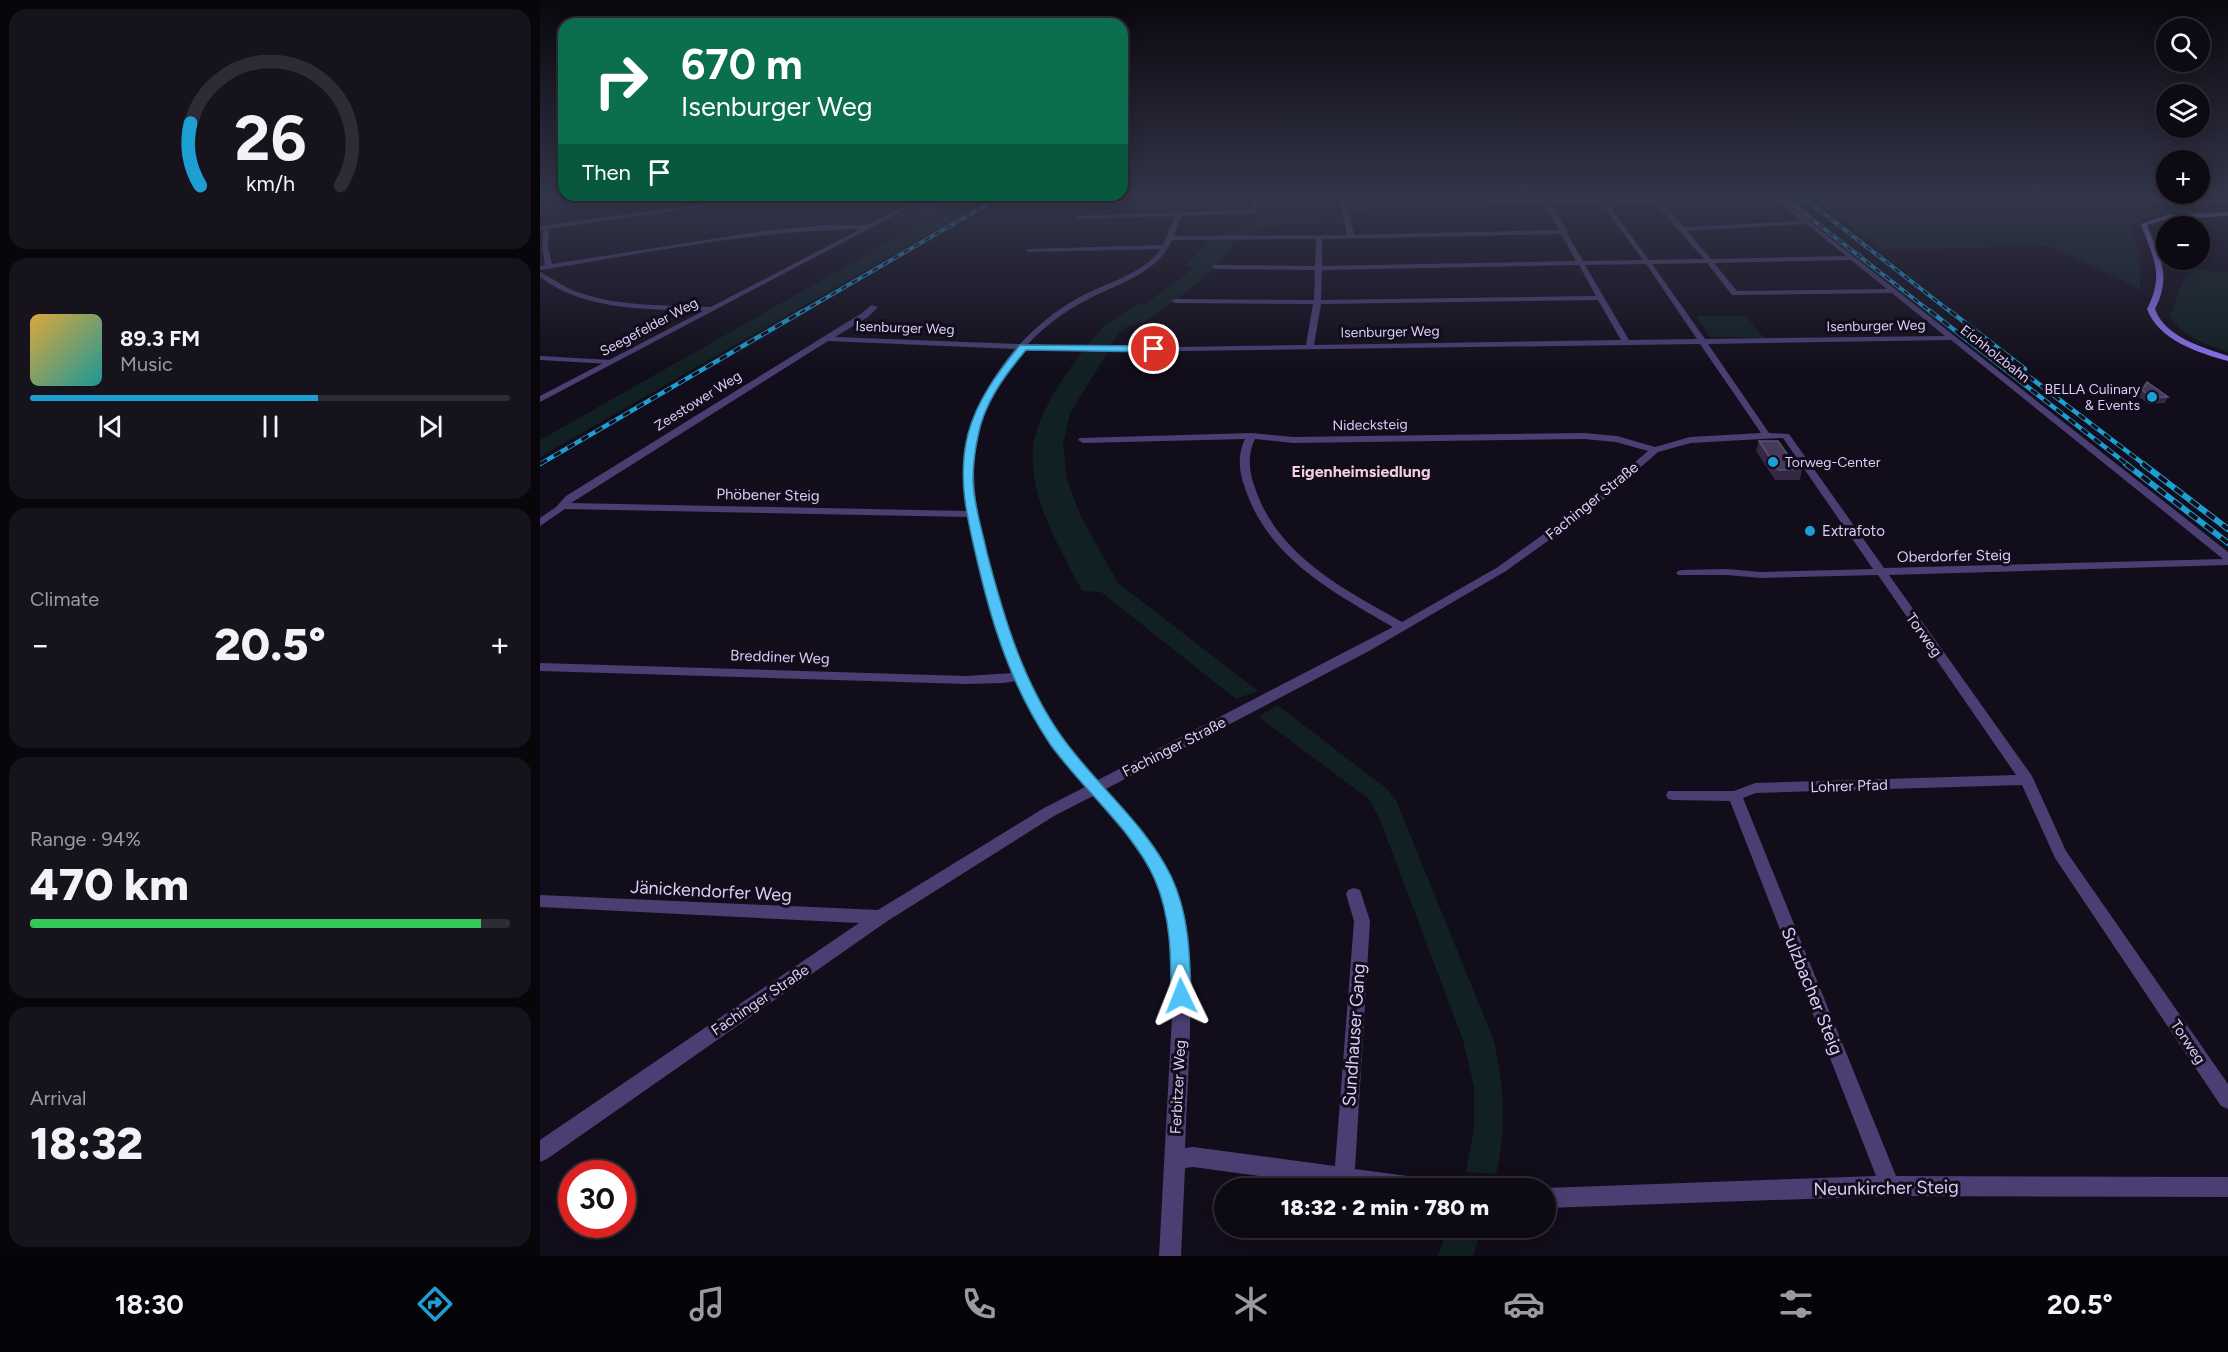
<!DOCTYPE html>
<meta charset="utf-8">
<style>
:root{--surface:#0e0a14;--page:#17131d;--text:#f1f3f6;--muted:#9b9aa0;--line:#2e2b34;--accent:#1d9fd4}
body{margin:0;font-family:Figtree,sans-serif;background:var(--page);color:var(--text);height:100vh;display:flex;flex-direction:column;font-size:22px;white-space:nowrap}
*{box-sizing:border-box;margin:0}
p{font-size:20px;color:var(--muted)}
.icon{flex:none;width:33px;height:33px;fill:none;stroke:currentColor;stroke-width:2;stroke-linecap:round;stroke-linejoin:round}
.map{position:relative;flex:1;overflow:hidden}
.details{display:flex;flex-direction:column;gap:9px;padding:9px;background:#08060b;width:540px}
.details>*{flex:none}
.banner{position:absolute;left:18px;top:18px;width:570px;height:183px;border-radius:18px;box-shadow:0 3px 15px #0003,0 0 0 2px var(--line);background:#0b6e4f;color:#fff;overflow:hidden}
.buttons{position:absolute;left:1616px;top:18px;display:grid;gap:12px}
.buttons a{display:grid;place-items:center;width:54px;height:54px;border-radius:50%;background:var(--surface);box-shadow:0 3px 15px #0003,0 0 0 2px var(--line);font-size:30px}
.speed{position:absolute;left:18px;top:1160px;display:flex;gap:12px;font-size:30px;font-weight:700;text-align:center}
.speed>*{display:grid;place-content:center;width:78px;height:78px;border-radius:50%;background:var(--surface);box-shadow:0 3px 15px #0003,0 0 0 2px var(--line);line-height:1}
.speed .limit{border:9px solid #d22;background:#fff;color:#111}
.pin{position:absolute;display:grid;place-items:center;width:51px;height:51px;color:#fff;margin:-26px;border:3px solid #fff;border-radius:50%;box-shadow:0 2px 6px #0007}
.me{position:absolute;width:66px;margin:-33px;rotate:358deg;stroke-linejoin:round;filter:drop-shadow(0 0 4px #0008)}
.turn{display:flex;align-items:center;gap:21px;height:126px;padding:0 24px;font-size:27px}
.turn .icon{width:78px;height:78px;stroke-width:2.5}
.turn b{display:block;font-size:42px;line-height:51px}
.then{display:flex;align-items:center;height:57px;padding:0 24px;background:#0003;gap:12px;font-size:22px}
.big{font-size:45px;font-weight:800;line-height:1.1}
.details .card{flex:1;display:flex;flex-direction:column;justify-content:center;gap:9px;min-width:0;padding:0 21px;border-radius:18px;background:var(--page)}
.details .dial{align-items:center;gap:0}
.dial svg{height:156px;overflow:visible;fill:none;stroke:var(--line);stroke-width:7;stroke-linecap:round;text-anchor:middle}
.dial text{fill:var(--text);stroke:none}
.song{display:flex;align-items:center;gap:18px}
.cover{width:72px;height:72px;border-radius:9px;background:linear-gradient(135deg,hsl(40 70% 55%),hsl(180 70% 35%))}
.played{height:6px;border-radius:3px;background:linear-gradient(90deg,var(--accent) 60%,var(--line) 60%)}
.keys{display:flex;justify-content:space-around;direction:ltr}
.heat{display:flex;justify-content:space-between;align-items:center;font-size:33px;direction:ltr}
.charge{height:9px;border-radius:4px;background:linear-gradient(90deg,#34c759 94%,var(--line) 0)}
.trip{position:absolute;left:674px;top:1178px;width:342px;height:60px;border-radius:30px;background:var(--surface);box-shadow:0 3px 15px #0003,0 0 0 2px var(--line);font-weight:800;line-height:60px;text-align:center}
.tabs{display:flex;height:96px;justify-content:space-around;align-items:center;background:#060408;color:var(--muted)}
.tabs .icon{width:42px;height:42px}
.tabs .active{color:var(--accent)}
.tabs b{font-size:27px;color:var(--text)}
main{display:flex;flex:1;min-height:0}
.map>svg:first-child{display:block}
.green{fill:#112023}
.water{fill:#0e1432}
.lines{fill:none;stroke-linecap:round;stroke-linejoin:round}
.minor{fill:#4a3e73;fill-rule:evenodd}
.tertiary{fill:#4a3e73;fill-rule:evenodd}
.secondary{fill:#8b71eb;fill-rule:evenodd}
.rail-far2-casing{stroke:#1d9fd4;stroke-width:4}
.rail-far1-casing{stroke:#1d9fd4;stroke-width:4.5}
.rail-casing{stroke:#1d9fd4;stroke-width:6}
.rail-far2{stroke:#120d1a;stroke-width:2;stroke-dasharray:6;stroke-linecap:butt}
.rail-far1{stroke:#120d1a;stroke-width:3;stroke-dasharray:8;stroke-linecap:butt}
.rail{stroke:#120d1a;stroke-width:4;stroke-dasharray:10;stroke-linecap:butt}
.wall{fill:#342845}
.shaded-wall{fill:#1f162c}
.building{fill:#453a59;stroke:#5d5172;stroke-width:1.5}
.route{fill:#4fc3f7;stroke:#337fa1;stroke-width:1.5}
.poi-dot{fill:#1d9fd4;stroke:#120d1a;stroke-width:2}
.labels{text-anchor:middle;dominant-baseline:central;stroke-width:6;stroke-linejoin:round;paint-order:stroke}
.far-street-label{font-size:14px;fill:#dacdf8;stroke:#120d1a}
.far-poi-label{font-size:14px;fill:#dacdf8;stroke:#120d1a;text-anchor:end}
.street-label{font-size:15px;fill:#dacdf8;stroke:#120d1a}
.poi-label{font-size:15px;fill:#dacdf8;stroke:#120d1a;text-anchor:start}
.neighbourhood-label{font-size:16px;font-weight:bold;fill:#f8cfe1;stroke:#120d1a}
.near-street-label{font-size:18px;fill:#dacdf8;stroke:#120d1a}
</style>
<main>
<section class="details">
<div class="card dial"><svg viewBox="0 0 100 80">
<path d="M14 69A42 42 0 1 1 86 69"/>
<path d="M14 69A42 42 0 0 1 9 37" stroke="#1d9fd4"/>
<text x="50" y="56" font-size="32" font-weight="700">26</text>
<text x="50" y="72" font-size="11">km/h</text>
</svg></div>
<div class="card">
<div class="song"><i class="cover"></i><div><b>89.3 FM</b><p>Music</p></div></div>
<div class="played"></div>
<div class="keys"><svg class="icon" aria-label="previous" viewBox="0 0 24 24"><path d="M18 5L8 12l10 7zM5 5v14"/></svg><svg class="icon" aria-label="pause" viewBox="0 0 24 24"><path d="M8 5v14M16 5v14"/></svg><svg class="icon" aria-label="next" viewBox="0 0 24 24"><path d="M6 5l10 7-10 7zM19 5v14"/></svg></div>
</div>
<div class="card"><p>Climate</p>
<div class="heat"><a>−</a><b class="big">20.5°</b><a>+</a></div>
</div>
<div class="card"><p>Range · 94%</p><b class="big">470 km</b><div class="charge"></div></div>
<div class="card"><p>Arrival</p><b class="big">18:32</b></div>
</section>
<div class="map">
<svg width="1688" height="1256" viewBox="0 0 1688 1256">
<rect width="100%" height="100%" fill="#120d1a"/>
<path class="green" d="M114,195H146L0,212V204Z
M433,195H457L0,457V440L395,216L361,213L382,202L374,207L379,208L373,213L397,215Z
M717,195H799L805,223L733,225L708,237H675L717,218Z
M924,195H980L985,202L928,203Z
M1270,195H1432L1462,209L1582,200L1580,197H1585L1589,201L1603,202L1611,212L1688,209V212L1622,214L1594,222L1591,229L1600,258V289L1509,246L1344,250Z
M673,238H696C675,276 637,299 603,323C584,324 579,333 569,347H546L564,326L595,305L605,304L647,274L653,266H645Z
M1646,268L1688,273V352C1668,345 1639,336 1630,315C1636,304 1640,283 1648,275Z
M1156,316H1206L1224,338L1170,337Z
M542,352H568L530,413L523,444L527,479L540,515L578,583L718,691L696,699L561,592L542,591C521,549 489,500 493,450C495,419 523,376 542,352Z
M737,705L846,788L856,800L954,1041C964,1086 967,1129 956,1174L926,1172L934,1129V1087L923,1040L840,820L829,799L719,717Z
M908,1227H942L933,1256H898Z"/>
<path class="water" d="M0,195H114L0,204Z"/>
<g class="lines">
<path class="minor" d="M229,195H245L0,230V226Z
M712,195H718L716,213L641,216L634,236L807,235L799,195H805L807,205L1058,199L1060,196L1063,199L1197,195L1194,197L1120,200L1144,227L1261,221L1230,195H1236L1688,552V565L1349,575L1492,776L1526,851L1688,1084V1109L1681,1106L1515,858L1482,785L1216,793L1203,798L1356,1176L1688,1177V1197L1350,1196L1005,1208V1188L1336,1176L1190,801L1133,800L1128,799L1126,795L1128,791H1194L1215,783L1476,775L1338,575L1221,578L1187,575H1138L1136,573L1138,571L1142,570L1187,569L1221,572L1333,569L1243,438H1239L1151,443L1118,452L1055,507L966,571L829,651L564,790C595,823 625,858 641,902C647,920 648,942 649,961C653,1023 647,1086 645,1148L653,1147L795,1166L814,921L806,894L808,890L814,888L820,890L830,921L815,1169L882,1178L889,1181L892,1188H808L653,1167L645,1168L641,1256H619L632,1016V953L627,914L617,882L609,867L584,832L553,796L514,816L346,922L7,1159L0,1162V1140L319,923L0,907V895L338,910L504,808L545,787C516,755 494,720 476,681L463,683L426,684L0,671V663L426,676L473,673L447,598L428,517L25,509L0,526V518L16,507L26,496L322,313L331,305L338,307L328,317L295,337L480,344C497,326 516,310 538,298C565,283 602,275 621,249L489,252L487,251V249L623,245L635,216L537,219L535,216L711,210ZM1113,201L1164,259L1109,260L1066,202ZM1060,202L1103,260L1043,261L1027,233L1028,232L1010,203ZM1004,204L1019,230L814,235L808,209ZM1266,224L1306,256L1171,259L1147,231ZM1021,234L1036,261L782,266V239ZM776,239L775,266L675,265L672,267L675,269L775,270L774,300L635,299L631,301L635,303L773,304L766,345L570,348L488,344C504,327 522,313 543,302C574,284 616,276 632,240ZM1311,260L1347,289L1197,291L1174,263ZM1167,263L1192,295H1195L1352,293L1405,336L1165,339L1112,264ZM1106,264L1157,339L1089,340L1045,265ZM1039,265L1056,296L781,300L782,270ZM1058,300L1081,340L774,345L781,304ZM1411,340L1683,559L1344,568L1249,434L1229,433L1168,344ZM288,341L475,349C434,399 418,446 427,511L31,503ZM1160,344L1221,433L1150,437L1115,447L1077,436L1044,433L753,437L712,433L540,438L538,440L543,443L705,439C697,455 699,472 705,488C728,558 793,592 853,627L556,781C539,762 522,742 509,720C470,656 424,516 436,441C442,407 460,374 484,349L570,352ZM715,439L753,443L1044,439L1076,442L1108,451L1047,503L958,567L862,622C803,589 738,556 715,488C709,472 707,455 715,439Z
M1587,195L1622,200L1688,199V203C1660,203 1611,210 1587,195Z
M286,225H329L332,227L329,229C219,229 109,253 0,270V266L5,265L2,247L3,231L6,229L9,231L8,247L12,264L223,231Z
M0,272C13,278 23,287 37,292C79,307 128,305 172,307L176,309L172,311C116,309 47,313 0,277Z
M0,356L71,360L75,362L71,364L0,360Z"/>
<path class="tertiary" d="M386,195H393L0,402V396Z"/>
<path class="secondary" d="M1688,212V216L1627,219L1607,225C1620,259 1632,274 1615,309C1625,337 1662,347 1688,356V361C1659,353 1618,340 1607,309C1625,274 1613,258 1601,224L1627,215Z"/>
<g class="rail-far2-casing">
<path id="rail-far2" d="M1241,195L1392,313
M1260,195L1412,313
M260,313L463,195"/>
</g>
<g class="rail-far1-casing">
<path id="rail-far1" d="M1390,311L1588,465
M1410,311L1485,369
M1475,366L1605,465
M0,464L263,311"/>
</g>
<g class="rail-casing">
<path id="rail" d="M1586,464L1688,543
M1603,464L1688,529"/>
</g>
<use href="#rail-far2" class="rail-far2"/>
<use href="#rail-far1" class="rail-far1"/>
<use href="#rail" class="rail"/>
</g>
<path class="wall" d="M418,203L397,215L376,213L374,206Z
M1602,390L1628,397L1625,403L1609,404L1599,397Z
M1219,441L1250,458L1262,469L1260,480H1235L1216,451Z"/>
<path class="shaded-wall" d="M416,196L418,203L397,215L396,207Z"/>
<path class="building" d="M395,195L416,196L396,207L374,206Z
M1607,382L1628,397H1612L1602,390Z
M1219,441H1238L1250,458H1255L1262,469L1238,470Z"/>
<linearGradient id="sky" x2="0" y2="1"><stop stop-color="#0a070e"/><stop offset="0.53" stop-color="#333549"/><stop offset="1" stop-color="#333549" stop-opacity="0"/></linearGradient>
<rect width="1688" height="371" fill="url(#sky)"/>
<path class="route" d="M480,345L614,346L618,349L614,352L486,350C465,375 444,403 438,436C435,450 433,467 433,481C434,506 442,529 447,553C464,618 483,682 522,737C556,785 605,823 631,876C649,914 650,955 651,996L648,1002L641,1005L634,1002L631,996C631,957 631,917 615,880C594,831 542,789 510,744C472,688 452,625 437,560C427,518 417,477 428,434C437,400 458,372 480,345Z"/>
<g class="poi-dot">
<circle cx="1612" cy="397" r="6"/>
<circle cx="1233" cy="462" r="6"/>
<circle cx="1270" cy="531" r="6"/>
</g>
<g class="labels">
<g class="far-street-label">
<text transform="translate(1336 326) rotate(-1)">Isenburger Weg</text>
<text transform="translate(109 327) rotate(-28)">Seegefelder Weg</text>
<text transform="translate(365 328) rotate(2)">Isenburger Weg</text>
<text transform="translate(850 332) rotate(-1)">Isenburger Weg</text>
<text transform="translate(1455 354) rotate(38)">Eichholzbahn</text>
<text transform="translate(158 401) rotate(-32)">Zeestower Weg</text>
<text transform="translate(830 425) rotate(-1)">Nidecksteig</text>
</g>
<g class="far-poi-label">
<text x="1600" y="389">BELLA Culinary<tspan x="1600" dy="16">&amp; Events</tspan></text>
<text x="1245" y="462" text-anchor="start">Torweg-Center</text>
</g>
<g class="street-label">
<text transform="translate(228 495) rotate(1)">Phöbener Steig</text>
<text transform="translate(1052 501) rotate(-39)">Fachinger Straße</text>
<text transform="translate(1414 556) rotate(-1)">Oberdorfer Steig</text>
<text transform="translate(1384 635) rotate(54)">Torweg</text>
<text transform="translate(240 657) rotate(2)">Breddiner Weg</text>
<text transform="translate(634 747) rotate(-27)">Fachinger Straße</text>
<text transform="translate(1309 786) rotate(-2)">Lohrer Pfad</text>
<text transform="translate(220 1000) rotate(-34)">Fachinger Straße</text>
<text transform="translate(1648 1042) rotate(56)">Torweg</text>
<text transform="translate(638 1087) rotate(-87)">Ferbitzer Weg</text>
</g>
<g class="poi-label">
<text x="1282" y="531">Extrafoto</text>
</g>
<g class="neighbourhood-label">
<text x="821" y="471">Eigenheimsiedlung</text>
</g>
<g class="near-street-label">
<text transform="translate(171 891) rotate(3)">Jänickendorfer Weg</text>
<text transform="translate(1272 991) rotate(68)">Sulzbacher Steig</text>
<text transform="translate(814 1035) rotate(-86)">Sundhauser Gang</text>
<text transform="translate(1346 1188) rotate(-1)">Neunkircher Steig</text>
</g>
</g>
</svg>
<div class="buttons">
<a><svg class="icon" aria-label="search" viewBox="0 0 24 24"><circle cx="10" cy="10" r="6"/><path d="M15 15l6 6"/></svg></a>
<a><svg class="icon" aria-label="layers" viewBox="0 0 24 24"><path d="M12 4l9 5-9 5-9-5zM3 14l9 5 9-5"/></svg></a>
<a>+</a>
<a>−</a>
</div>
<div class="speed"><div class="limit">30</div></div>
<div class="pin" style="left:614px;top:349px;background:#d93025"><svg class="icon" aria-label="arrive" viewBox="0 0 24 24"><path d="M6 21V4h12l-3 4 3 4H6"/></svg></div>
<svg class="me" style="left:641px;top:996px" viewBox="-20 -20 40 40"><path d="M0-17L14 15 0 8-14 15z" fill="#4fc3f7" stroke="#fff" stroke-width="4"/></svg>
<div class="trip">18:32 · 2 min · 780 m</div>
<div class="banner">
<div class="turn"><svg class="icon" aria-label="right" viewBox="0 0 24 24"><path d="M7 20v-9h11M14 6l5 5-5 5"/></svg><div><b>670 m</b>Isenburger Weg</div></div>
<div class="then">Then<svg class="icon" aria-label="arrive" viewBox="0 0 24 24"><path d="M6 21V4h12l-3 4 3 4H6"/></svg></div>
</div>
</div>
</main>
<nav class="tabs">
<b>18:30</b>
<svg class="icon active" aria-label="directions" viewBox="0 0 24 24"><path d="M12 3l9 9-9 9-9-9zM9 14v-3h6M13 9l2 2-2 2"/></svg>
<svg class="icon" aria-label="music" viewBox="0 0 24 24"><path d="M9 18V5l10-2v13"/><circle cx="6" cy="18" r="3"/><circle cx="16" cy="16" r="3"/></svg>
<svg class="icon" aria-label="phone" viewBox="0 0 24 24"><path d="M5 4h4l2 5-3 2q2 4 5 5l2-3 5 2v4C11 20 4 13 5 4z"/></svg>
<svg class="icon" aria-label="climate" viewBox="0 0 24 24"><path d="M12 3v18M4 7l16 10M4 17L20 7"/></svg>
<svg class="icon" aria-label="car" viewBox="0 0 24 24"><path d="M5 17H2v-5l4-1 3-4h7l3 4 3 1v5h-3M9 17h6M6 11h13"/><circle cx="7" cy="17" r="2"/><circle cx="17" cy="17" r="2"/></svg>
<svg class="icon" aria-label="filters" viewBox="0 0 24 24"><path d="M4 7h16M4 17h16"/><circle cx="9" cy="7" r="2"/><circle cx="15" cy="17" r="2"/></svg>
<b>20.5°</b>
</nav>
